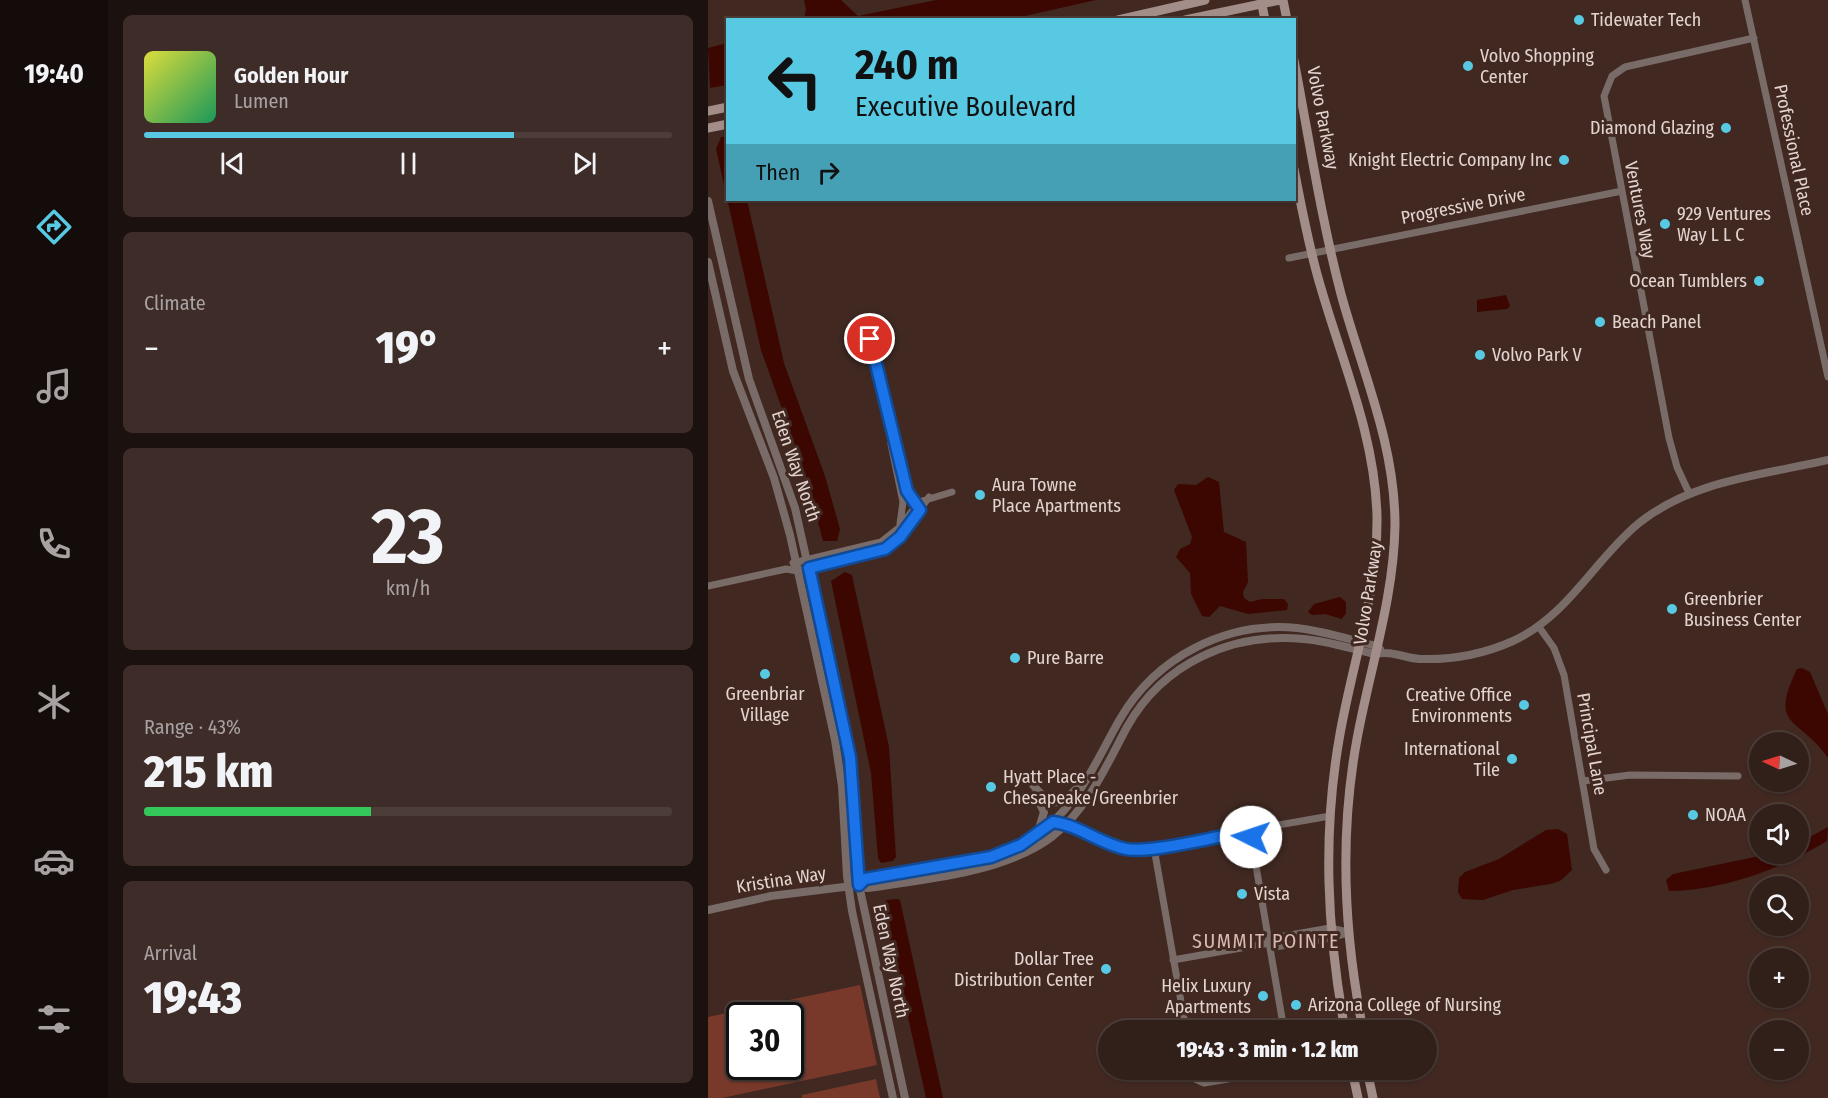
<!DOCTYPE html>
<meta charset="utf-8">
<style>
:root{--surface:#311f1a;--page:#3d2c27;--text:#f1f3f6;--muted:#a8a2a2;--line:#4c3d39;--accent:#58c9e3}
body{margin:0;font-family:"Fira Sans Condensed",sans-serif;background:var(--page);color:var(--text);height:100vh;display:flex;flex-direction:column;font-size:22px;white-space:nowrap}
*{box-sizing:border-box;margin:0}
p{font-size:20px;color:var(--muted)}
.icon{flex:none;width:33px;height:33px;fill:none;stroke:currentColor;stroke-width:2;stroke-linecap:round;stroke-linejoin:round}
.map{position:relative;flex:1;overflow:hidden}
.drawer{display:flex;flex-direction:column;gap:15px;padding:15px;background:#1b110e;width:600px}
.drawer>*{flex:none}
.banner{position:absolute;left:18px;top:18px;width:570px;height:183px;border-radius:0px;box-shadow:0 2px 4px #0004,0 0 0 2px var(--line);background:#58c9e3;color:#111;overflow:hidden}
.needle{width:39px;rotate:274deg}
.buttons{position:absolute;left:1041px;top:732px;display:grid;gap:12px}
.buttons a{display:grid;place-items:center;width:60px;height:60px;border-radius:50%;background:var(--surface);box-shadow:0 2px 4px #0004,0 0 0 2px var(--line);font-size:30px}
.speed{position:absolute;left:18px;top:1002px;display:flex;gap:12px;font-size:30px;font-weight:700;text-align:center}
.speed>*{display:grid;place-content:center;width:78px;height:78px;border-radius:50%;background:var(--surface);box-shadow:0 2px 4px #0004,0 0 0 2px var(--line);line-height:1}
.speed .limit{border:3px solid #111;border-radius:9px;background:#fff;color:#111}
.pin{position:absolute;display:grid;place-items:center;width:51px;height:51px;color:#fff;margin:-26px;border:3px solid #fff;border-radius:50%;box-shadow:0 2px 6px #0007}
.me{position:absolute;width:66px;margin:-33px;rotate:274deg;stroke-linejoin:round;filter:drop-shadow(0 0 4px #0008)}
.turn{display:flex;align-items:center;gap:21px;height:126px;padding:0 30px;font-size:27px}
.turn .icon{width:78px;height:78px;stroke-width:2.5}
.turn b{display:block;font-size:42px;line-height:51px}
.then{display:flex;align-items:center;height:57px;padding:0 30px;background:#0003;gap:12px;font-size:22px}
.big{font-size:45px;font-weight:800;line-height:1.1}
.drawer .card{flex:1;display:flex;flex-direction:column;justify-content:center;gap:9px;min-width:0;padding:0 21px;border-radius:9px;background:var(--page)}
.drawer .dial{align-items:center;gap:0}
.dial b{font-size:78px;line-height:1}
.song{display:flex;align-items:center;gap:18px}
.cover{width:72px;height:72px;border-radius:9px;background:linear-gradient(135deg,hsl(60 70% 55%),hsl(150 70% 35%))}
.played{height:6px;border-radius:3px;background:linear-gradient(90deg,var(--accent) 70%,var(--line) 70%)}
.keys{display:flex;justify-content:space-around;direction:ltr}
.heat{display:flex;justify-content:space-between;align-items:center;font-size:33px;direction:ltr}
.charge{height:9px;border-radius:4px;background:linear-gradient(90deg,#34c759 43%,var(--line) 0)}
.trip{position:absolute;left:390px;top:1020px;width:339px;height:60px;border-radius:30px;background:var(--surface);box-shadow:0 2px 4px #0004,0 0 0 2px var(--line);font-weight:800;line-height:60px;text-align:center}
main{display:flex;flex:1;min-height:0}
.tab-bar{display:flex;flex-direction:column;width:108px;justify-content:space-around;align-items:center;background:#140c0a;color:var(--muted)}
.tab-bar .icon{width:42px;height:42px}
.tab-bar .on{color:var(--accent)}
.tab-bar b{font-size:27px;color:var(--text)}
.map>svg:first-child{display:block}
.green{fill:#78392a;fill-rule:evenodd}
.water{fill:#3b0700}
.lines{fill:none;stroke-linecap:round;stroke-linejoin:round}
.minor{stroke:#796c68;stroke-width:7}
.tertiary{stroke:#796c68;stroke-width:8}
.secondary{stroke:#a28d88;stroke-width:9}
.route-casing{stroke:#114b97;stroke-width:15}
.route{stroke:#1a73e8;stroke-width:10}
.poi-dot{fill:#58c9e3;stroke:#412922;stroke-width:2}
.labels{text-anchor:middle;dominant-baseline:central;stroke-width:6;stroke-linejoin:round;paint-order:stroke}
.poi-label{font-size:18px;fill:#e4d4d0;stroke:#412922;text-anchor:start}
.street-label{font-size:18px;fill:#e4d4d0;stroke:#412922}
.neighbourhood-label{font-size:20px;letter-spacing:1.5px;fill:#d9b9b1;stroke:#412922}
</style>
<main>
<nav class="tab-bar">
<b>19:40</b>
<svg class="icon on" aria-label="directions" viewBox="0 0 24 24"><path d="M12 3l9 9-9 9-9-9zM9 14v-3h6M13 9l2 2-2 2"/></svg>
<svg class="icon" aria-label="music" viewBox="0 0 24 24"><path d="M9 18V5l10-2v13"/><circle cx="6" cy="18" r="3"/><circle cx="16" cy="16" r="3"/></svg>
<svg class="icon" aria-label="phone" viewBox="0 0 24 24"><path d="M5 4h4l2 5-3 2q2 4 5 5l2-3 5 2v4C11 20 4 13 5 4z"/></svg>
<svg class="icon" aria-label="climate" viewBox="0 0 24 24"><path d="M12 3v18M4 7l16 10M4 17L20 7"/></svg>
<svg class="icon" aria-label="car" viewBox="0 0 24 24"><path d="M5 17H2v-5l4-1 3-4h7l3 4 3 1v5h-3M9 17h6M6 11h13"/><circle cx="7" cy="17" r="2"/><circle cx="17" cy="17" r="2"/></svg>
<svg class="icon" aria-label="filters" viewBox="0 0 24 24"><path d="M4 7h16M4 17h16"/><circle cx="9" cy="7" r="2"/><circle cx="15" cy="17" r="2"/></svg>
</nav>
<section class="drawer">
<div class="card">
<div class="song"><i class="cover"></i><div><b>Golden Hour</b><p>Lumen</p></div></div>
<div class="played"></div>
<div class="keys"><svg class="icon" aria-label="previous" viewBox="0 0 24 24"><path d="M18 5L8 12l10 7zM5 5v14"/></svg><svg class="icon" aria-label="pause" viewBox="0 0 24 24"><path d="M8 5v14M16 5v14"/></svg><svg class="icon" aria-label="next" viewBox="0 0 24 24"><path d="M6 5l10 7-10 7zM19 5v14"/></svg></div>
</div>
<div class="card"><p>Climate</p>
<div class="heat"><a>−</a><b class="big">19°</b><a>+</a></div>
</div>
<div class="card dial"><b>23</b><p>km/h</p></div>
<div class="card"><p>Range · 43%</p><b class="big">215 km</b><div class="charge"></div></div>
<div class="card"><p>Arrival</p><b class="big">19:43</b></div>
</section>
<div class="map">
<svg width="1120" height="1098" viewBox="0 0 1120 1098">
<rect width="100%" height="100%" fill="#412922"/>
<path class="green" d="M152,985L169,1065L14,1098H0V1017ZM32,1016H82V1066H32Z
M168,1079L172,1098H94V1095Z"/>
<path class="water" d="M96,0H133L150,16L228,0H388L304,19H96L98,9Z
M19,43V85L2,88L0,48Z
M13,137H19L20,200H39L76,363L117,476L132,529L129,541H115L98,476L53,350L8,149Z
M798,295L802,306L799,309L769,312V300Z
M500,477L511,482L516,532L538,542L540,582L535,592L536,598L542,602L554,599H576L580,604L579,610L540,614L512,606L501,617L494,616L483,594L482,573L468,557L472,549L482,544L484,537L466,490L470,484L488,485Z
M137,572L144,575L181,747L188,857L185,861L173,863L170,858L163,773L123,581Z
M632,597L638,602V613L634,619L617,614L604,615L600,612L606,604Z
M1094,668L1102,672L1120,714V758C1091,716 1060,729 1089,669Z
M1120,827L1119,841C1073,869 1015,891 961,891L958,880L965,874L1061,854H1090L1091,843Z
M850,829L859,834L864,870L852,881L842,884L805,890L775,900L754,899L750,892L751,878L757,872L791,859L838,830Z
M189,899L192,900L235,1098H218L175,905L179,900Z"/>
<g class="lines">
<path class="minor" d="M1037,0L1120,377
M581,258L914,191
M162,339L182,427L199,491L210,508
M183,444L195,502L192,524
M981,493L969,467L961,438L896,96L904,76L917,67L1046,38
M85,563L173,542L192,527L211,502L244,492
M0,586L78,569L90,571L166,553L182,547L192,537L221,497
M831,627L846,648L856,675L886,849L898,870
M875,781L922,775L1030,776
M345,822L359,823L393,842L428,850L622,816
M542,831L576,1030
M446,848L478,1030
M561,943L567,947L623,938L640,933
M465,960L561,943L565,938L622,928L640,932
M484,1070L487,1079L496,1083L574,1070"/>
<path class="tertiary" d="M0,201L41,379L87,508L138,736L146,796L151,885L197,1098
M0,262L25,371L66,478L82,535L127,740L134,786L139,876L144,911L185,1098
M325,785C341,804 349,810 368,789
M327,794L336,812L330,832
M151,885L159,888C217,880 298,872 345,836C381,807 398,766 419,727C455,663 524,632 596,639C620,641 644,649 667,654C682,650 697,658 712,659C744,660 776,654 805,641C861,615 886,560 931,523C985,480 1055,475 1120,460
M151,885L157,879C178,877 199,872 220,868C263,861 304,856 339,827C374,798 390,757 412,719C448,657 518,621 589,628C616,631 643,640 669,646L672,649
M0,910L63,896L144,886"/>
<path class="secondary" d="M553,0L557,20
M575,0L579,20
M410,20L497,0
M477,20L572,0
M586,60C601,138 613,218 633,294C654,371 687,443 687,525C686,598 662,668 649,739C631,836 636,934 655,1030
M0,111L20,107
M0,128L20,124
M586,169C594,209 601,249 613,288C635,364 667,436 669,516C670,591 645,661 632,734C614,834 619,931 637,1030
M644,1070L650,1098
M659,1070L665,1098"/>
</g>
<g class="lines">
<g class="route-casing">
<path id="route" d="M162,339L199,491L212,510L192,537L177,549L101,568L142,757L151,885L157,879L283,857L313,845L345,822C371,825 392,844 418,849C444,854 512,835 542,831L543,837"/>
</g>
<use href="#route" class="route"/>
</g>
<g class="poi-dot">
<circle cx="871" cy="20" r="6"/>
<circle cx="760" cy="66" r="6"/>
<circle cx="1018" cy="128" r="6"/>
<circle cx="856" cy="160" r="6"/>
<circle cx="957" cy="224" r="6"/>
<circle cx="1051" cy="281" r="6"/>
<circle cx="892" cy="322" r="6"/>
<circle cx="772" cy="355" r="6"/>
<circle cx="272" cy="495" r="6"/>
<circle cx="964" cy="609" r="6"/>
<circle cx="307" cy="658" r="6"/>
<circle cx="57" cy="674" r="6"/>
<circle cx="816" cy="705" r="6"/>
<circle cx="804" cy="759" r="6"/>
<circle cx="283" cy="787" r="6"/>
<circle cx="985" cy="815" r="6"/>
<circle cx="534" cy="894" r="6"/>
<circle cx="398" cy="969" r="6"/>
<circle cx="555" cy="996" r="6"/>
<circle cx="588" cy="1005" r="6"/>
</g>
<g class="labels">
<g class="poi-label">
<text x="883" y="20">Tidewater Tech</text>
<text x="772" y="56">Volvo Shopping<tspan x="772" dy="21">Center</tspan></text>
<text x="1006" y="128" text-anchor="end">Diamond Glazing</text>
<text x="844" y="160" text-anchor="end">Knight Electric Company Inc</text>
<text x="969" y="214">929 Ventures<tspan x="969" dy="21">Way L L C</tspan></text>
<text x="1039" y="281" text-anchor="end">Ocean Tumblers</text>
<text x="904" y="322">Beach Panel</text>
<text x="784" y="355">Volvo Park V</text>
<text x="284" y="485">Aura Towne<tspan x="284" dy="21">Place Apartments</tspan></text>
<text x="976" y="599">Greenbrier<tspan x="976" dy="21">Business Center</tspan></text>
<text x="319" y="658">Pure Barre</text>
<text x="57" y="694" text-anchor="middle">Greenbriar<tspan x="57" dy="21">Village</tspan></text>
<text x="804" y="695" text-anchor="end">Creative Office<tspan x="804" dy="21">Environments</tspan></text>
<text x="792" y="749" text-anchor="end">International<tspan x="792" dy="21">Tile</tspan></text>
<text x="295" y="777">Hyatt Place -<tspan x="295" dy="21">Chesapeake/Greenbrier</tspan></text>
<text x="997" y="815">NOAA</text>
<text x="546" y="894">Vista</text>
<text x="386" y="959" text-anchor="end">Dollar Tree<tspan x="386" dy="21">Distribution Center</tspan></text>
<text x="543" y="986" text-anchor="end">Helix Luxury<tspan x="543" dy="21">Apartments</tspan></text>
<text x="600" y="1005">Arizona College of Nursing</text>
</g>
<g class="street-label">
<text transform="translate(615 118) rotate(79)">Volvo Parkway</text>
<text transform="translate(1086 150) rotate(78)">Professional Place</text>
<text transform="translate(755 206) rotate(-11)">Progressive Drive</text>
<text transform="translate(932 210) rotate(79)">Ventures Way</text>
<text transform="translate(88 466) rotate(71)">Eden Way North</text>
<text transform="translate(660 593) rotate(-81)">Volvo Parkway</text>
<text transform="translate(884 744) rotate(80)">Principal Lane</text>
<text transform="translate(73 880) rotate(-9)">Kristina Way</text>
<text transform="translate(183 961) rotate(78)">Eden Way North</text>
</g>
<g class="neighbourhood-label">
<text x="558" y="941">SUMMIT POINTE</text>
</g>
</g>
</svg>
<div class="buttons">
<a><svg class="needle" viewBox="-14 -14 28 28"><path d="M0-13l5 13h-10z" fill="#e53935"/><path d="M0 13l5-13h-10z" fill="#a8a2a2"/></svg></a>
<a><svg class="icon" aria-label="sound" viewBox="0 0 24 24"><path d="M4 9h4l5-4v14l-5-4H4zM17 9q2 3 0 6"/></svg></a>
<a><svg class="icon" aria-label="search" viewBox="0 0 24 24"><circle cx="10" cy="10" r="6"/><path d="M15 15l6 6"/></svg></a>
<a>+</a>
<a>−</a>
</div>
<div class="speed"><div class="limit">30</div></div>
<div class="pin" style="left:162px;top:339px;background:#d93025"><svg class="icon" aria-label="arrive" viewBox="0 0 24 24"><path d="M6 21V4h12l-3 4 3 4H6"/></svg></div>
<svg class="me" style="left:543px;top:837px" viewBox="-20 -20 40 40"><circle r="19" fill="#fff"/><path d="M0-13L10 11 0 6-10 11z" fill="#1a73e8"/></svg>
<div class="trip">19:43 · 3 min · 1.2 km</div>
<div class="banner">
<div class="turn"><svg class="icon" aria-label="left" viewBox="0 0 24 24"><path d="M17 20v-9H6M10 6l-5 5 5 5"/></svg><div><b>240 m</b>Executive Boulevard</div></div>
<div class="then">Then<svg class="icon" aria-label="right" viewBox="0 0 24 24"><path d="M7 20v-9h11M14 6l5 5-5 5"/></svg></div>
</div>
</div>
</main>
